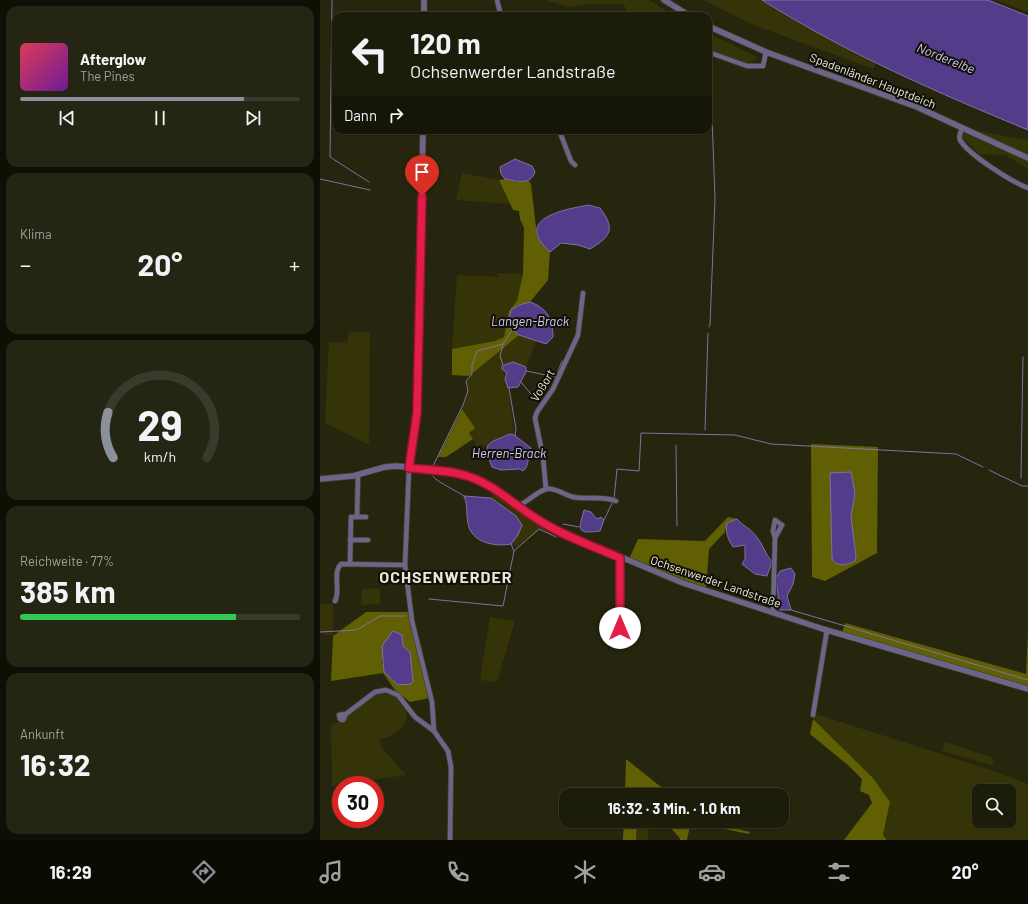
<!DOCTYPE html>
<html lang="de">
<meta charset="utf-8">
<style>
:root{--surface:#1c1c0b;--page:#252514;--text:#f1f3f6;--muted:#a0a19d;--line:#3a3a2c;--accent:#8c9099}
body{margin:0;font-family:Barlow,sans-serif;background:var(--page);color:var(--text);height:100vh;display:flex;flex-direction:column;font-size:15px;white-space:nowrap}
*{box-sizing:border-box;margin:0}
p{font-size:13px;color:var(--muted)}
.icon{flex:none;width:22px;height:22px;fill:none;stroke:currentColor;stroke-width:2;stroke-linecap:round;stroke-linejoin:round}
.map{position:relative;flex:1;overflow:hidden}
.details{display:flex;flex-direction:column;gap:6px;padding:6px;background:#0f0f06;width:320px}
.details>*{flex:none}
.top-card{position:absolute;left:12px;top:12px;width:380px;height:122px;border-radius:12px;box-shadow:0 1px 3px #0004,0 0 0 1px var(--line);background:#1c1c0b;color:var(--text);overflow:hidden}
.fabs{position:absolute;left:652px;top:784px;display:grid;gap:8px}
.fabs a{display:grid;place-items:center;width:44px;height:44px;border-radius:8px;background:var(--surface);box-shadow:0 1px 3px #0004,0 0 0 1px var(--line);font-size:20px}
.speed{position:absolute;left:12px;top:776px;display:flex;gap:8px;font-size:20px;font-weight:700;text-align:center}
.speed>*{display:grid;place-content:center;width:52px;height:52px;border-radius:50%;background:var(--surface);box-shadow:0 1px 3px #0004,0 0 0 1px var(--line);line-height:1}
.speed .limit{border:6px solid #d22;background:#fff;color:#111}
.pin{position:absolute;display:grid;place-items:center;width:34px;height:34px;color:#fff;margin:-41px -17px;border-radius:50% 50% 50% 0;rotate:-45deg;box-shadow:0 0 4px #0007}
.pin .icon{rotate:45deg}
.me{position:absolute;width:44px;margin:-22px;rotate:0deg;stroke-linejoin:round;filter:drop-shadow(0 0 3px #0008)}
.turn{display:flex;align-items:center;gap:14px;height:84px;padding:0 12px;font-size:18px}
.turn .icon{width:52px;height:52px;stroke-width:2.5}
.turn b{display:block;font-size:28px;line-height:34px}
.then{display:flex;align-items:center;height:38px;padding:0 12px;background:#0003;gap:8px;font-size:15px}
.big{font-size:30px;font-weight:700;line-height:1.1}
.details .widget{flex:1;display:flex;flex-direction:column;justify-content:center;gap:6px;min-width:0;padding:0 14px;border-radius:12px;background:var(--page)}
.details .dial{align-items:center;gap:0}
.dial svg{height:104px;overflow:visible;fill:none;stroke:var(--line);stroke-width:7;stroke-linecap:round;text-anchor:middle}
.dial text{fill:var(--text);stroke:none}
.song{display:flex;align-items:center;gap:12px}
.cover{width:48px;height:48px;border-radius:6px;background:linear-gradient(135deg,hsl(350 70% 55%),hsl(280 70% 35%))}
.played{height:4px;border-radius:2px;background:linear-gradient(90deg,var(--accent) 80%,var(--line) 80%)}
.keys{display:flex;justify-content:space-around;direction:ltr}
.heat{display:flex;justify-content:space-between;align-items:center;font-size:22px;direction:ltr}
.charge{height:6px;border-radius:3px;background:linear-gradient(90deg,#34c759 77%,var(--line) 0)}
.trip{position:absolute;left:239px;top:788px;width:230px;height:40px;border-radius:12px;background:var(--surface);box-shadow:0 1px 3px #0004,0 0 0 1px var(--line);font-weight:700;line-height:40px;text-align:center}
.menu{display:flex;height:64px;justify-content:space-around;align-items:center;background:#0b0b04;color:var(--muted)}
.menu .icon{width:28px;height:28px}
.menu .selected{color:var(--accent)}
.menu b{font-size:18px;color:var(--text)}
main{display:flex;flex:1;min-height:0}
.map>svg:first-child{display:block}
.green{fill:#353408;fill-rule:evenodd}
.forest{fill:#615f04;fill-rule:evenodd}
.water{fill:#533d8b;stroke:#8071a3}
.lines{fill:none;stroke-linecap:round;stroke-linejoin:round}
.stream{stroke:#8071a3;stroke-width:1}
.minor-casing{stroke:#41412c;stroke-width:6}
.tertiary-casing{stroke:#41412c;stroke-width:7}
.minor{stroke:#6c6589;stroke-width:4.5}
.tertiary{stroke:#6c6589;stroke-width:5.5}
.route-casing{stroke:#92132f;stroke-width:10}
.route{stroke:#e11d48;stroke-width:7}
.labels{text-anchor:middle;dominant-baseline:central;stroke-width:4;stroke-linejoin:round;paint-order:stroke}
.street-label{font-size:12px;fill:#e9e9db;stroke:#0f0f06}
.water-label{font-size:13px;font-style:italic;fill:#d1c9f6;stroke:#0f0f06}
.district-label{font-size:16px;font-weight:bold;letter-spacing:1px;fill:#e9e9db;stroke:#0f0f06}
</style>
<main>
<section class="details">
<div class="widget">
<div class="song"><i class="cover"></i><div><b>Afterglow</b><p>The Pines</p></div></div>
<div class="played"></div>
<div class="keys"><svg class="icon" aria-label="previous" viewBox="0 0 24 24"><path d="M18 5L8 12l10 7zM5 5v14"/></svg><svg class="icon" aria-label="pause" viewBox="0 0 24 24"><path d="M8 5v14M16 5v14"/></svg><svg class="icon" aria-label="next" viewBox="0 0 24 24"><path d="M6 5l10 7-10 7zM19 5v14"/></svg></div>
</div>
<div class="widget"><p>Klima</p>
<div class="heat"><a>−</a><b class="big">20°</b><a>+</a></div>
</div>
<div class="widget dial"><svg viewBox="0 0 100 80">
<path d="M14 69A42 42 0 1 1 86 69"/>
<path d="M14 69A42 42 0 0 1 10 34" stroke="#8c9099"/>
<text x="50" y="56" font-size="32" font-weight="700">29</text>
<text x="50" y="72" font-size="11">km/h</text>
</svg></div>
<div class="widget"><p>Reichweite · 77%</p><b class="big">385 km</b><div class="charge"></div></div>
<div class="widget"><p>Ankunft</p><b class="big">16:32</b></div>
</section>
<div class="map">
<svg width="708" height="840" viewBox="0 0 708 840">
<rect width="100%" height="100%" fill="#26260f"/>
<path class="green" d="M226,0H329L354,16H308L304,4H269L248,7Z
M383,0H442L482,25L555,63L554,69L431,24Z
M676,0H708V12Z
M388,33L437,57L434,61L427,63L388,49Z
M642,131L708,162V169L686,155L659,154L640,135Z
M657,131L708,140V155L657,132Z
M142,173L179,180L190,204L136,200Z
M178,273L203,274L197,301L189,311L184,337L175,341L132,349L137,275L178,277Z
M29,332H50L49,445L5,423L9,342L27,343Z
M199,335L216,341L206,367L193,362L182,367V369L187,373L186,383L189,388L194,435C186,433 170,440 166,448L164,445L157,447L149,433L154,428L142,409L149,392L147,384L149,376Z
M175,490L174,494L240,536L219,530L197,547L191,544L198,535L171,498Z
M60,588V604L41,605L42,589Z
M0,604H13V636L0,633Z
M170,617L195,621L177,682L160,680Z
M65,691C70,693 76,695 79,699C97,715 80,737 60,739L61,747L86,775L12,786L11,726C31,717 44,695 65,691Z
M496,714L677,772L708,784V840H567L563,836L570,802L553,778L493,719ZM659,791H689V821H659Z
M625,742L673,758L674,766L622,751Z
M317,821L329,822L328,840H316Z"/>
<path class="forest" d="M185,179L197,182L209,181L211,184L217,236L230,252L228,280L210,302L199,305L190,328L199,335L149,376L132,375V349L175,341L184,337L189,311L197,301L203,274L204,228L200,219L199,211L193,210L179,180Z
M142,409L155,428L149,433L153,439L126,457H118Z
M491,444L558,447L557,553L505,581L492,577ZM510,473L535,493L531,517L536,555Z
M408,517L417,519L407,523L405,532L389,549L386,588L309,559L318,539L385,541Z
M46,612H89L109,698L90,702L75,690L63,673L11,681L13,636ZM82,635L83,646L90,652L93,681L78,685L64,672L62,660Z
M525,623L706,674L708,631V687L522,633Z
M493,719L553,778L570,802L563,835L567,840H524L552,803L549,795L540,791L542,779L529,766L490,734Z
M306,759L351,795H305Z
M304,821H317L316,840H303Z
M344,821H371L367,840H360L359,837Z
M372,821H384L430,832L429,834L380,824Z"/>
<path class="water" d="M442,0H668L708,16V130C616,92 526,53 442,0Z
M195,159L212,166L215,172C210,186 197,181 185,179L181,174L180,167Z
M268,205L280,208C295,228 292,236 270,249L258,245L241,243L230,252C193,219 242,210 268,205Z
M210,302C227,308 233,319 233,337L226,344L199,335L190,328L189,319L191,310L199,305Z
M193,362L206,367V372L198,387L188,388L185,379L187,373L182,369V366Z
M190,434L194,435L211,448C207,456 210,466 203,471L200,469L181,470L172,467C162,441 167,444 190,434Z
M531,472L535,493L531,517L536,556L535,561C525,565 519,568 512,559L510,473Z
M144,496L171,498L196,516L202,525L198,535L191,544C175,547 151,543 148,523C146,513 148,506 144,496Z
M264,510L271,512L277,519L281,517L284,520L280,531C257,534 258,531 264,510Z
M417,519C422,525 432,530 436,536C443,544 445,554 452,562L447,576L435,574L422,564L425,559V545L413,547C408,539 405,532 407,523Z
M471,568L475,574L473,584L467,596L471,610H460L456,579L460,571Z
M73,631L82,635L83,646L90,652L93,681L91,684L78,685L64,672L62,646Z"/>
<g class="lines">
<path class="stream" d="M12,0L10,157L49,182
M0,179L50,190
M389,327L390,325L395,199L390,62
M183,345L180,356L183,365
M206,371L236,377L242,361
M201,382L211,394
M189,388L196,429L195,436
M385,430L388,333
M356,445L357,526
M113,466L143,405L148,391L146,381L152,374V365L157,351L183,344L192,330
M669,470L702,486H708
M113,476C115,481 137,491 144,496
M701,478L703,357
M294,499L297,469L319,471L321,433L415,435L451,444L636,454L663,467
M284,520L293,501
M243,524L259,527
M191,544L194,551L219,529L236,537
M109,599L183,606L194,551
M471,610L708,680
M0,632L37,630L60,616H85"/>
<g class="minor-casing">
<path id="minor" d="M177,0L181,16
M388,52L427,66H443L446,52
M642,128C641,132 638,136 640,140C649,155 692,182 708,188
M239,130L251,161L255,165
M89,468L85,565L92,621L112,702L114,731
M226,489L223,457L215,418L217,412L233,389L258,335L263,293
M200,505C208,501 217,492 226,489C235,487 244,495 253,497C268,500 281,495 296,501
M37,517H46
M30,540H48
M30,564L31,517H37L38,475
M15,601C21,590 12,573 21,564L85,565
M453,613L455,538L453,531L455,520L462,525L455,538
M300,628L301,558
M26,714L23,720L20,719L19,715L26,714L55,692L66,690L78,695L95,717L114,731L128,751L131,767L130,840
M493,715L507,630"/>
</g>
<g class="tertiary-casing">
<path id="tertiary" d="M344,0L370,16
M104,16V0
M388,26L446,52L597,107L708,158
M89,468L96,426L98,388L103,130
M0,479L33,476L65,467L77,466L130,472L150,477L175,488L216,518L232,528L363,583L503,629L708,689"/>
</g>
<use href="#minor" class="minor"/>
<use href="#tertiary" class="tertiary"/>
</g>
<g class="lines">
<g class="route-casing">
<path id="route" d="M102,196L97,413L89,468C109,470 131,470 150,477C176,486 194,505 217,519C243,536 273,546 300,558V628"/>
</g>
<use href="#route" class="route"/>
</g>
<g class="labels">
<g class="street-label">
<text transform="translate(553 80) rotate(21)">Spadenländer Hauptdeich</text>
<text transform="translate(222 385) rotate(-59)">Voßort</text>
<text transform="translate(396 581) rotate(19)">Ochsenwerder Landstraße</text>
</g>
<g class="water-label">
<text transform="translate(626 58) rotate(22)">Norderelbe</text>
<text x="210" y="321">Langen-Brack</text>
<text x="189" y="453">Herren-Brack</text>
</g>
<g class="district-label">
<text x="126" y="576">OCHSENWERDER</text>
</g>
</g>
</svg>
<div class="fabs">
<a><svg class="icon" aria-label="search" viewBox="0 0 24 24"><circle cx="10" cy="10" r="6"/><path d="M15 15l6 6"/></svg></a>
</div>
<div class="speed"><div class="limit">30</div></div>
<div class="pin" style="left:102px;top:196px;background:#d93025"><svg class="icon" aria-label="arrive" viewBox="0 0 24 24"><path d="M6 21V4h12l-3 4 3 4H6"/></svg></div>
<svg class="me" style="left:300px;top:628px" viewBox="-20 -20 40 40"><circle r="19" fill="#fff"/><path d="M0-13L10 11 0 6-10 11z" fill="#e11d48"/></svg>
<div class="trip">16:32 · 3 Min. · 1.0 km</div>
<div class="top-card">
<div class="turn"><svg class="icon" aria-label="left" viewBox="0 0 24 24"><path d="M17 20v-9H6M10 6l-5 5 5 5"/></svg><div><b>120 m</b>Ochsenwerder Landstraße</div></div>
<div class="then">Dann<svg class="icon" aria-label="right" viewBox="0 0 24 24"><path d="M7 20v-9h11M14 6l5 5-5 5"/></svg></div>
</div>
</div>
</main>
<nav class="menu">
<b>16:29</b>
<svg class="icon selected" aria-label="directions" viewBox="0 0 24 24"><path d="M12 3l9 9-9 9-9-9zM9 14v-3h6M13 9l2 2-2 2"/></svg>
<svg class="icon" aria-label="music" viewBox="0 0 24 24"><path d="M9 18V5l10-2v13"/><circle cx="6" cy="18" r="3"/><circle cx="16" cy="16" r="3"/></svg>
<svg class="icon" aria-label="phone" viewBox="0 0 24 24"><path d="M5 4h4l2 5-3 2q2 4 5 5l2-3 5 2v4C11 20 4 13 5 4z"/></svg>
<svg class="icon" aria-label="climate" viewBox="0 0 24 24"><path d="M12 3v18M4 7l16 10M4 17L20 7"/></svg>
<svg class="icon" aria-label="car" viewBox="0 0 24 24"><path d="M5 17H2v-5l4-1 3-4h7l3 4 3 1v5h-3M9 17h6M6 11h13"/><circle cx="7" cy="17" r="2"/><circle cx="17" cy="17" r="2"/></svg>
<svg class="icon" aria-label="filters" viewBox="0 0 24 24"><path d="M4 7h16M4 17h16"/><circle cx="9" cy="7" r="2"/><circle cx="15" cy="17" r="2"/></svg>
<b>20°</b>
</nav>
